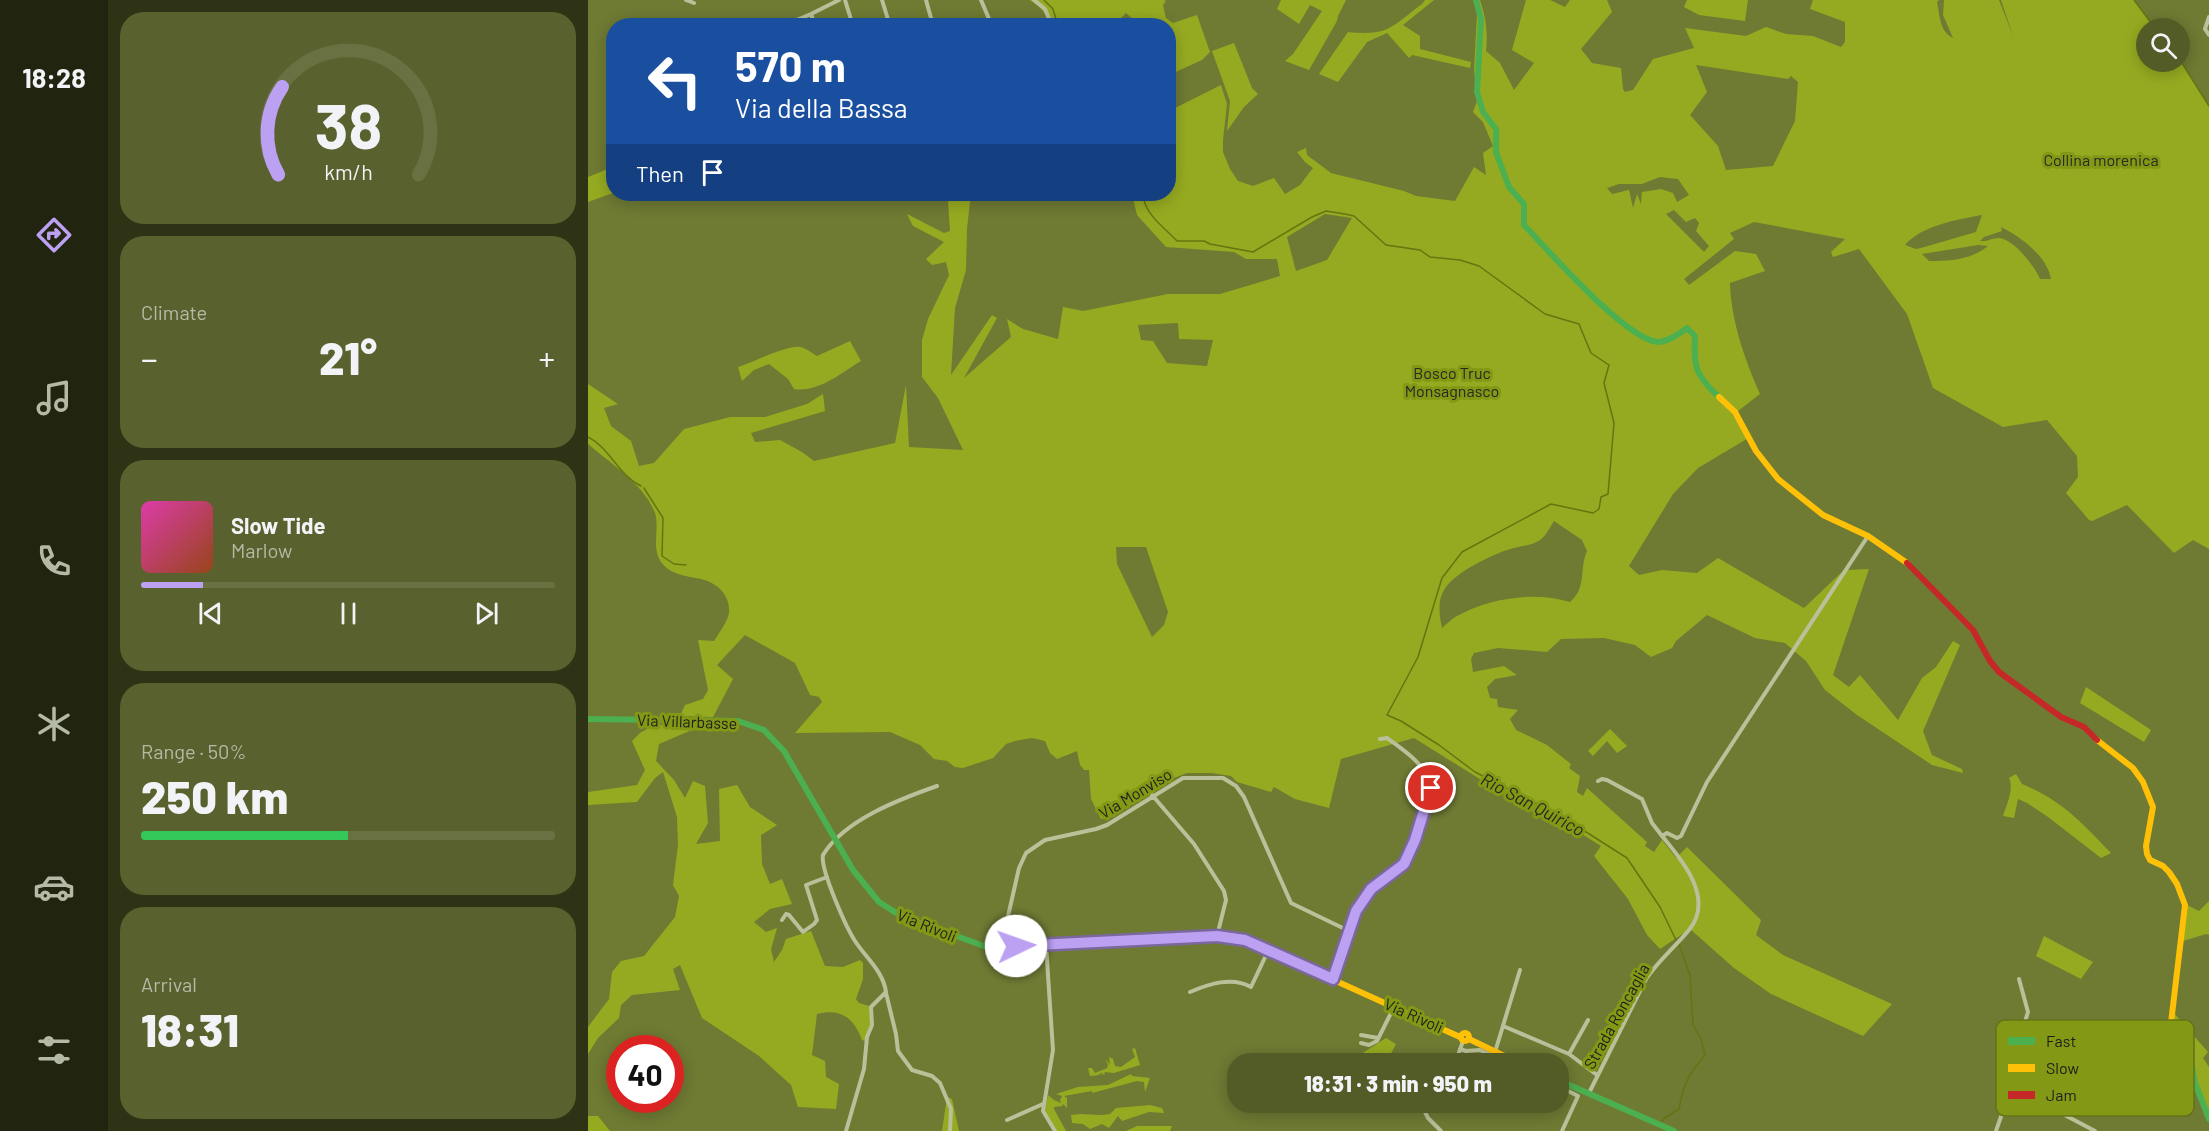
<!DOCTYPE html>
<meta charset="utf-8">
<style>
:root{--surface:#535c26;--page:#59622e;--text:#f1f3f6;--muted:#b5baa7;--line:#697143;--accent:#bca0f2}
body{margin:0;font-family:Barlow,sans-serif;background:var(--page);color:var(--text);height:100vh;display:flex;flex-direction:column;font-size:22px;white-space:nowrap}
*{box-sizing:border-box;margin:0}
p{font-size:20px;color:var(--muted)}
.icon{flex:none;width:33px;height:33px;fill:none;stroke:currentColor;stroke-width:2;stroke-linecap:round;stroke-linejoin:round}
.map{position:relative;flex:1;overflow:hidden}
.drawer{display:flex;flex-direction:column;gap:12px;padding:12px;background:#2e3315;width:480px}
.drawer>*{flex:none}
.guide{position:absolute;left:18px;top:18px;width:570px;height:183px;border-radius:24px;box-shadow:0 3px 15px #0003;background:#1a4fa0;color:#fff;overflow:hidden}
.controls{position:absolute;left:1548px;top:18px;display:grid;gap:12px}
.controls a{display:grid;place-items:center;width:54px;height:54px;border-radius:50%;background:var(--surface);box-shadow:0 3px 15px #0003;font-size:30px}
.speed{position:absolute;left:18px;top:1035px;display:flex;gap:12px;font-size:30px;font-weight:700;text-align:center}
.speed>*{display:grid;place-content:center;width:78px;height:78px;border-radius:50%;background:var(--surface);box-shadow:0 3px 15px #0003;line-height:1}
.speed .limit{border:9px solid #d22;background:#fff;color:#111}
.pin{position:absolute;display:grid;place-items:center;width:51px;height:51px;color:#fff;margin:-26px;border:3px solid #fff;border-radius:50%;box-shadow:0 2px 6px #0007}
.me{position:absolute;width:66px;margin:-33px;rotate:87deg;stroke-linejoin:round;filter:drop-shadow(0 0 4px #0008)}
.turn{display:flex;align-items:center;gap:21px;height:126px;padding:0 30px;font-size:27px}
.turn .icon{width:78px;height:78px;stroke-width:2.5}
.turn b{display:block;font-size:42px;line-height:51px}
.then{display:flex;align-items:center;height:57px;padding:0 30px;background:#0003;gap:12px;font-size:22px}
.big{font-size:45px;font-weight:800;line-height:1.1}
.drawer .widget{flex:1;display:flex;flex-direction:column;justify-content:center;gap:9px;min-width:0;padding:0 21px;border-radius:24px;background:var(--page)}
.drawer .dial{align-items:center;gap:0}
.dial svg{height:156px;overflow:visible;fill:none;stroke:var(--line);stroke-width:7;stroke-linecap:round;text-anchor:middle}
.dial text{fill:var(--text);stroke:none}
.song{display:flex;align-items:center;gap:18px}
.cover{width:72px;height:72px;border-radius:9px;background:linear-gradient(135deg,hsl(320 70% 55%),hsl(20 70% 35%))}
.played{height:6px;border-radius:3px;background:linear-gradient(90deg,var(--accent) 15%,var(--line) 15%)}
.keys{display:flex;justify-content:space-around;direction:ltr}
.heat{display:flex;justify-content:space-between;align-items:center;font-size:33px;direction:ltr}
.charge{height:9px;border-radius:4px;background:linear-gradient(90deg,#34c759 50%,var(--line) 0)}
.trip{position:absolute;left:639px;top:1053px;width:342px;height:60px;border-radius:24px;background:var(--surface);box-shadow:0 3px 15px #0003;font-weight:800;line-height:60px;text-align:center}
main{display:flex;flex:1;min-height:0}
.tab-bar{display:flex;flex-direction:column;width:108px;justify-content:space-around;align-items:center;background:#21250f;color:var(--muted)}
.tab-bar .icon{width:42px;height:42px}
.tab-bar .current{color:var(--accent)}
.tab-bar b{font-size:27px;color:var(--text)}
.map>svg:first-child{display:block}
.green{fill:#96aa21;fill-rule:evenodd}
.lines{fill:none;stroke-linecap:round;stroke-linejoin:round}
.stream{stroke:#647511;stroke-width:1.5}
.street{stroke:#bac099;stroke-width:4}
.fast{stroke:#4caf50;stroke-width:6}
.slow{stroke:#ffc107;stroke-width:6}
.jam{stroke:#c62828;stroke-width:6}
.route-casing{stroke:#7a689d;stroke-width:15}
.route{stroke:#bca0f2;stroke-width:10}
.labels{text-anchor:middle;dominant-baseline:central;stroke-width:6;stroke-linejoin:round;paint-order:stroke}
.park-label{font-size:16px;fill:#282824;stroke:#839815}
.street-label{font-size:16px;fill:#1d1d1d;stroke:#839815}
.water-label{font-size:18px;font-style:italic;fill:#272821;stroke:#839815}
.key{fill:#839815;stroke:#647317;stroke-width:1.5}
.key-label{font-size:16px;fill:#1d1d1d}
</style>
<main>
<nav class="tab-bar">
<b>18:28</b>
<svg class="icon current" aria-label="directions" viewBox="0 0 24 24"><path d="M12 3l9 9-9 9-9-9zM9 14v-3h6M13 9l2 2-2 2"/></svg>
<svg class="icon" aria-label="music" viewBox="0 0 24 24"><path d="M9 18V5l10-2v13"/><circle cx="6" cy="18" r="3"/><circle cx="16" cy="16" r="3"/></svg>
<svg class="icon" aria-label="phone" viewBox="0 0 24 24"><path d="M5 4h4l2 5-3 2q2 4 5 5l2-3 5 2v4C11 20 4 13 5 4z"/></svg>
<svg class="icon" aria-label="climate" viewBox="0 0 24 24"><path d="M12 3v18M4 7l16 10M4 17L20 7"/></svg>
<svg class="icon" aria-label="car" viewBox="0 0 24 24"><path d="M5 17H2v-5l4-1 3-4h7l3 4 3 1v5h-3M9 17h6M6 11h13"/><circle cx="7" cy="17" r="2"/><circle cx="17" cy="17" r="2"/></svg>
<svg class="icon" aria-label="filters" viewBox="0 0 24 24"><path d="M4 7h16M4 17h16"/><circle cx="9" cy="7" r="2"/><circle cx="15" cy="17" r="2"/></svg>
</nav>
<section class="drawer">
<div class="widget dial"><svg viewBox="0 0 100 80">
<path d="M14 69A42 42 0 1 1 86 69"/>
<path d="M14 69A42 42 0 0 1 16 24" stroke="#bca0f2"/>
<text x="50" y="56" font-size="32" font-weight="700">38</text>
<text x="50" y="72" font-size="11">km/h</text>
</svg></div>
<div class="widget"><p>Climate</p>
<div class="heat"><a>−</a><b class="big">21°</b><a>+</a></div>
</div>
<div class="widget">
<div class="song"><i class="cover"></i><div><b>Slow Tide</b><p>Marlow</p></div></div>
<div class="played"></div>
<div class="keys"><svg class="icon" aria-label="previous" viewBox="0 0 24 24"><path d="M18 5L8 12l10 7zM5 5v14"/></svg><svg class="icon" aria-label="pause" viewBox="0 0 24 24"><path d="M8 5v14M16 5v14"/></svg><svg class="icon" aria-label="next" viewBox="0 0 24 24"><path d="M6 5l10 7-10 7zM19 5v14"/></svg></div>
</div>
<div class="widget"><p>Range · 50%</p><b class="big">250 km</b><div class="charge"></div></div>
<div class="widget"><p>Arrival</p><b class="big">18:31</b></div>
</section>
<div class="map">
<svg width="1621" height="1131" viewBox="0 0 1621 1131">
<rect width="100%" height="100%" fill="#6f7a33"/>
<path class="green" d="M441,0H576L578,1L575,5L578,18L585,23L609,15L622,52L614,60L581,75L580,26L544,25L545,19L538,13L526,25H465C458,14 453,6 441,0Z
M693,0H758L750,16L749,21L721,70L697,61L705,54L734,11L722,5L711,24L689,9Z
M837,0H846L815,25L832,36V49L883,62L882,68L824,55L821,58L799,33L779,42L750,82L731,74L760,32C801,36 803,27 834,4Z
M885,0H892C898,17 900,33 898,51L912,63L926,90L946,63L924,50L938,0H962L977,7L982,0H1019L1024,12L993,49L1004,63L1033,68L1035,89L1037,92L1045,90L1065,59L1106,48L1097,28L1158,36L1178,27L1198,34L1225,36L1253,47L1257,42V22L1222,9L1225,0H1351L1349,2C1352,15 1351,31 1365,38L1355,15L1356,0H1411L1425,36L1413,0H1546L1567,28H1558V62L1592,60L1621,106V549L1605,540L1586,553L1539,505L1504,521L1501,520L1478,493L1490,477L1489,456L1459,420L1415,427L1345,388L1319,314L1271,249L1245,257L1243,252L1257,239L1166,222L1142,233L1146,239L1096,279L1101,285L1147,251L1168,254L1177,271L1142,283C1143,321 1157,360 1172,394L1150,411L1162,437L1110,468L1085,494L1041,566L1051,575L1074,570L1109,573L1130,558L1216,608L1256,570L1281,569L1245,675L1261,687L1272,675L1310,720L1334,678L1348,667L1365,641L1372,645L1335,731L1344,755L1374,769L1375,773L1344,765L1269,715L1237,690L1218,661L1197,643L1167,638L1119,615L1088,641L1084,648L1063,657L1047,645L1016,638L973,639L959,652L910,648L886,653L883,659L885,672L916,666L929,675L907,679L899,687L902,698L909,699L910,707L930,710L922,719L928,730L959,745L983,764L981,768L992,776L989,792L995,796L999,788L1059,842L1057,846L1066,852L1074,840L1088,858L1099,847L1173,920L1168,935L1195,955L1304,1004L1275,1036L1183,994L1146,968L1102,929L1072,949L1059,935L1040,899L1006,856L1013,846L986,829L940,809L826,738L753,759L741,808L707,799L686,787L683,792L649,782L643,776L624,773H599L578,781L525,817L513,819L503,799L501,770H496L492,765L489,751L469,759L462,753L457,741L444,738L427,741L418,744L405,758L375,768L367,767L359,761L346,759L332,745L302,732L207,733L234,702L231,697L222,695L207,663L157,635L129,665L145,679L125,717L92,716L97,705L115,699L120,690L110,640L126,641C131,633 137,625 140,617C144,605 137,591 127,585C113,574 87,581 73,562C63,547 72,529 67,513C56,484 23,464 0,444V384L30,404L16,408L23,426L43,441L51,466L66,463L96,429L142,417H177L219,404L235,394L237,411L163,433L167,442L192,440L214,452L226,461L307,443L318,385L321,447L375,450L350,398L334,377V340L340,319L361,275L358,262L344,265L338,259L356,242L325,226L319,214L356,233L362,231L360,202L364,194H383L379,228L378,270L367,308L363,375L404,315L409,318L376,378L423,337L419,319L435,329L470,339L475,307L495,311L580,294H632L692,276L689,259H658L646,252L578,247L549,215L544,194H580L581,111L633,85L639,104L635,140V152L642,169L650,181L665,186L686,178L697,194L712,185L725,168L717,162L709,152L718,148L719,155L743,173L816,191L828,196L867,201L886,167L898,175L895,153L905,146L895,122L885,112L889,101L886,70L889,13ZM1108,65L1200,79L1203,76L1210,82L1207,121L1185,166L1138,170L1130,146L1102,115L1119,92ZM1072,177L1090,179L1101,195L1089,202L1085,193L1073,189L1054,192L1053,204L1049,194L1045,208L1041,190L1024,194L1019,188L1031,184H1054ZM1086,210L1098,222L1107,218L1111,223L1108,231L1121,246L1116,252L1078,214ZM737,214L764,218L739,260L708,271L699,237ZM1394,215L1388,232L1333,248L1328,249L1317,245C1333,226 1370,219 1394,215ZM1413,227C1433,237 1459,256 1463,279H1452C1447,267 1426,239 1411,238C1404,238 1399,242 1392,241L1396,237L1414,231ZM1390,245L1400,246C1382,260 1363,261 1341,261L1334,254ZM590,323L591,339L625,340L619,366L579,363L565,341L553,340L550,325ZM966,521L994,540L999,551C991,569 999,588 982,602C946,591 901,598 869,616C863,619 859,624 854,628C851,614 849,599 858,587C868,572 908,552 926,548C936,545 943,546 952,540C958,536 962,527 966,521ZM528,547H558L580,612L576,625L564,637L529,564Z
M1099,0H1160L1157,21L1111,15L1096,7Z
M646,43L664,88L670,94L656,107L639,131L642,101L624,51Z
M25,167V193L0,202V177Z
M262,341L273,361C253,373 230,393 206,389L200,379L181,364L166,370L154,381L150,367C163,363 201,344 212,347C218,348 224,353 229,356Z
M1498,687L1563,730L1556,742L1492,703Z
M66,725L113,726L71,744L68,761L86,780L97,798L105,781L117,786L120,823L108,844L132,841L131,789L149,785L162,807L189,825L173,835L174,864L182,884L194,879L204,904L182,909L166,922L178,932L189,928L183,949L186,962L194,950L198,939L223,931L237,966L255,967L272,960L275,963V979L268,999L271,1003L281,1006L283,1025L277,1041L274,1040C266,1018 253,1008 229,1014L224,1055L237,1061L238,1077L251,1084L248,1109L210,1107L203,1085L171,1056L114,1018L92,965L85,969L92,990L44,995L33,1005L31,1018L10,1038L0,1054V1027L21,999L24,972L33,961L56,956L87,917L91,896L85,885L90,845L89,817L75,772L67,778L49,802L0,805V792L49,785L57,770L44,741L52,733Z
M1022,729L1039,746L1029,753L1019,741L1005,756L1000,751Z
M1428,774L1434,784C1475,801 1493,822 1523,853L1513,858L1460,817L1439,803L1430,799L1426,818L1415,816C1419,804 1426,789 1421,778Z
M1621,901V935L1618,934L1592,942L1599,905L1611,911Z
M1456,936L1505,962L1493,979L1448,956Z
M1586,1013L1620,1052L1615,1058L1621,1067V1112L1614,1098L1600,1057L1576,1032Z
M798,1038L808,1044L798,1063H766L770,1056Z
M547,1048L552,1065L526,1073L517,1072L516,1075L513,1072L514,1076L512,1073L511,1075L502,1076L500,1068H504L507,1073L519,1068L520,1065L517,1058L522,1065L521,1057L525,1059L527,1066L533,1067L547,1057L544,1049Z
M543,1074L544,1076L562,1078L557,1092L556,1082L549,1081L504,1093V1091L476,1096L479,1098V1108L475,1104L474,1106L466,1107V1109L478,1131H468L457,1111L460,1095L466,1100L473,1103L472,1100L474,1096L468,1094L471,1093L490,1087L520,1085Z
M359,1097L364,1099L371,1131H354Z
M562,1105L574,1108L576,1113L561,1112L534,1121L530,1116L521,1128L514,1124L502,1129L495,1124L484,1123L483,1115L492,1114L514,1115L522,1114L528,1108Z
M0,1116H10L22,1131H0Z
M549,1126H584L582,1131H538Z"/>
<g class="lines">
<path class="stream" d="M456,0L465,9L470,26
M1546,0L1567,28
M1592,60L1621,106
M555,194C556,214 576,227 589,241H616L622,244L665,252L724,217L738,211L757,214L766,216L798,245L832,250L842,257L872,260L891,266L957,314L991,324L1003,353L1021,365L1016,383L1026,423L1020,494L1013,497L1011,509L1005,513L963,504L874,552L854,578L830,657L799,715L813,721L851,745L887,772L973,816L1039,858L1072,907L1088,940
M0,437C22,448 30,475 53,486
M56,488L75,518L74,556L86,564L98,565
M1073,1122L1077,1118L1091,1109C1093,1097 1096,1085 1102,1075C1106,1067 1113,1062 1117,1054L1113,1039L1105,1025L1102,976L1091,944"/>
<path class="street" d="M98,0L106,3
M257,0L265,26
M294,0L302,26
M338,0L343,18L348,26
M393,0L404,26
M446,0L457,9L464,26
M1621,17L1617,29L1621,35
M199,24L223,14
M227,26L223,14L251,0
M1010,781L1014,779L1019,780L1054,799L1064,823L1074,836
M564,795L606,844L636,891L638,900L629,936
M194,920L198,914L201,915L215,932L226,924L229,920L218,885L239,877
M458,945L465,1050L455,1111L467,1131
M413,947L431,868L438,853L457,840L508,829L519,825L595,778H635L648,786L656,797L703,903L761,931
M745,979L768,911L783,889L816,864L827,840L843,788C840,766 816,750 799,738L792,739
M602,992C621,984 644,976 663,987L680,951
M298,993L308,1034L310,1051L324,1070L344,1076L352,1083L363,1109L362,1131
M915,1026L981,1054L1009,1075
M773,1035L790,1038
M773,1043L781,1045L789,1041L806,1007
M872,1049L878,1051L892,1050L922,1064
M907,1052L932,970
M981,1054L1000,1020
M867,1064L875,1041
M1424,1085L1437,1094L1507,1131
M970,1086L990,1096L974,1131
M1001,1093L1058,979C1070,961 1087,947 1101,930C1127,898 1094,860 1074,836L1079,833L1089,838L1093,836L1119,782L1280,536
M852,1102L836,1110L840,1118L853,1131
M419,1120L455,1104
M258,1131L276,1069L279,1037L284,1025L283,1007L298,992C295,971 278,958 267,941C258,927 232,869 235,855C256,820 312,799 349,786
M1408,1131L1424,1085L1431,1041L1440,1012L1431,979"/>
<path class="fast" d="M888,0L893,19L889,92L895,112L908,129V152L921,187L936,204V225C960,250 1038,340 1070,342C1080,342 1091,334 1099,328L1107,336C1105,367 1108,376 1131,397
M0,719L150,721L176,730L196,751L265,870L291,902L313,916L396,946L493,943
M1583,1023L1602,1056L1607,1083L1621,1119
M970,1080L1086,1131"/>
<path class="slow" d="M1131,397L1147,412L1168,451L1190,479L1235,515L1280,536L1319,563
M1509,740L1545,768L1555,782L1565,807L1558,846L1559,854L1562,860L1575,866L1581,872L1589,884L1597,905L1583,1023
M493,943L629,936L657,940L872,1037
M873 1037a4 4 0 1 1 8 0a4 4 0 1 1-8 0Z
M881,1039L933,1064"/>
<path class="jam" d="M1319,563L1385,630L1402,661L1411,672L1473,717L1496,727L1509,740"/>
</g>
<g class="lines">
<g class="route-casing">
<path id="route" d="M428,946L629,936L657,940L745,979L768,911L783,889L816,864L827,840L843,788"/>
</g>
<use href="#route" class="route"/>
</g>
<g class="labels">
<g class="park-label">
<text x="1513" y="159">Collina morenica</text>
<text x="864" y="372">Bosco Truc<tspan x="864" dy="18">Monsagnasco</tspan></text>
</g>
<g class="street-label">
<text transform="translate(99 721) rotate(2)">Via Villarbasse</text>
<text transform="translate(547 793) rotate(-31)">Via Monviso</text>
<text transform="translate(339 925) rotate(22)">Via Rivoli</text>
<text transform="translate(826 1015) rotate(24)">Via Rivoli</text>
<text transform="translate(1028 1016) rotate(-61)">Strada Roncaglia</text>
</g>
<g class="water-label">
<text transform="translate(945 804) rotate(28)">Rio San Quirico</text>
</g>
</g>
<rect x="1408" y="1020" width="198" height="96" rx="9" class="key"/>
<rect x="1420" y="1037" width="27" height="8" fill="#4caf50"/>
<rect x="1420" y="1064" width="27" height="8" fill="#ffc107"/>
<rect x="1420" y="1091" width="27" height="8" fill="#c62828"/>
<g class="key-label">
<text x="1458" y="1047">Fast</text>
<text x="1458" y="1074">Slow</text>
<text x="1458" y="1101">Jam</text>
</g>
</svg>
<div class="controls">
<a><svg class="icon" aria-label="search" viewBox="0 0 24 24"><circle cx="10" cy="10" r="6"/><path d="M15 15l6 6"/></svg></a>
</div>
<div class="speed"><div class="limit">40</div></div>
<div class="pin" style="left:843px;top:788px;background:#d93025"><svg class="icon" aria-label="arrive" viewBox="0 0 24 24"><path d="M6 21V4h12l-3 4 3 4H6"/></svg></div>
<svg class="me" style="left:428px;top:946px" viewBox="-20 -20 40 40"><circle r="19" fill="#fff"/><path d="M0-13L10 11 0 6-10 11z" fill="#bca0f2"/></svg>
<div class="trip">18:31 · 3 min · 950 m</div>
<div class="guide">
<div class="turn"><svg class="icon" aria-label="left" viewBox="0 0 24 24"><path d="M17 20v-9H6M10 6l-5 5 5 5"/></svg><div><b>570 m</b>Via della Bassa</div></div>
<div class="then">Then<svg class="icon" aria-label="arrive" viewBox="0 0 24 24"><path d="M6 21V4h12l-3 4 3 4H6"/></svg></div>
</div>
</div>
</main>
